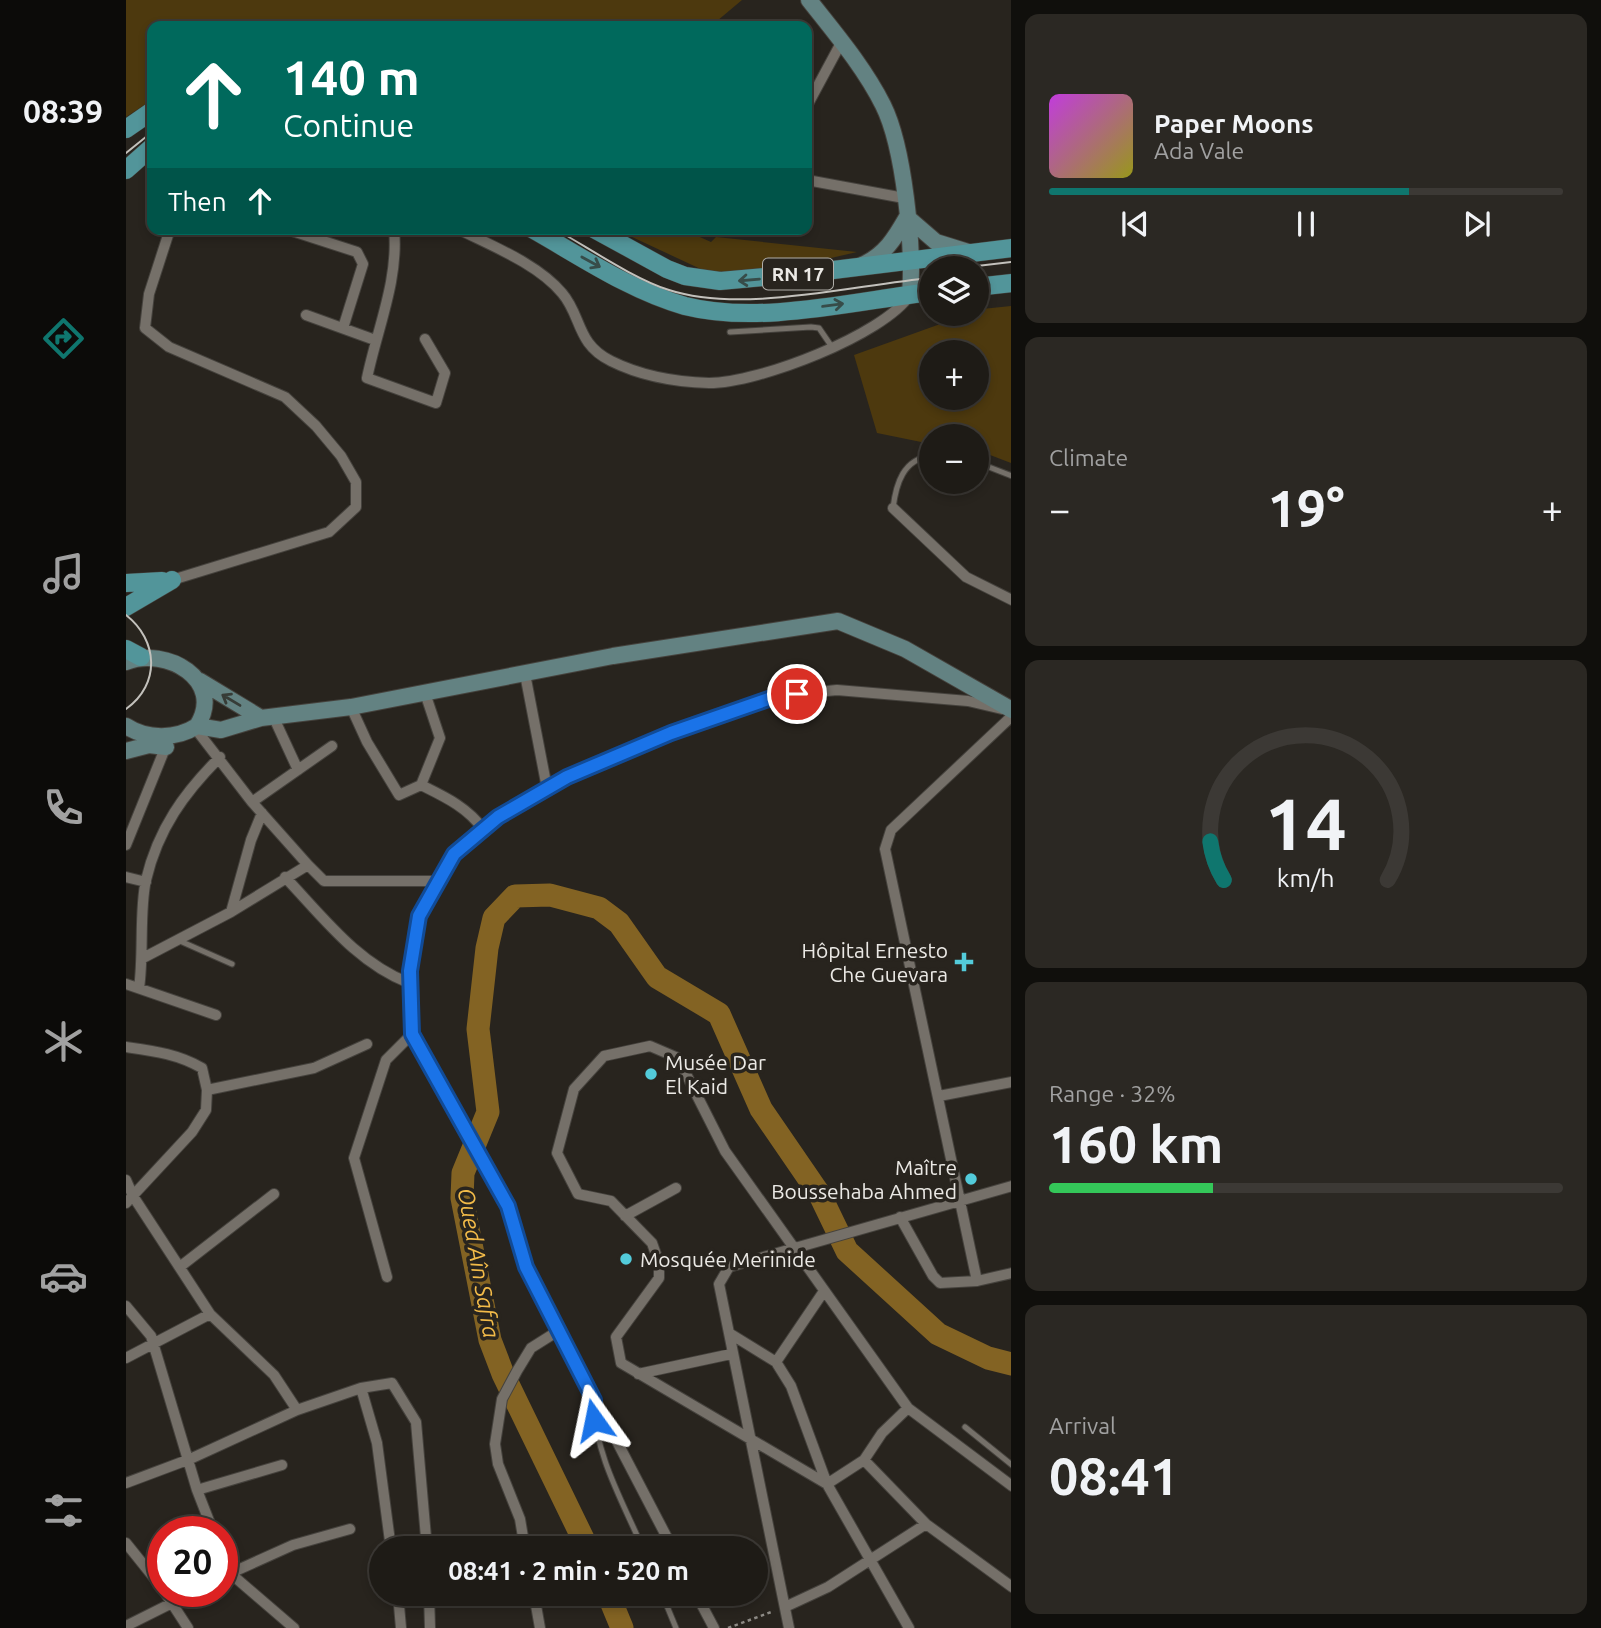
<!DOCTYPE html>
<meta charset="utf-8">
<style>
:root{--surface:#1e1b16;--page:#2b2823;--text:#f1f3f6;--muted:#a1a1a1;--line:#3c3935;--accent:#0f766e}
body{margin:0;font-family:Ubuntu,sans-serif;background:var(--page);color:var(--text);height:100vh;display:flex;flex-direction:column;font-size:26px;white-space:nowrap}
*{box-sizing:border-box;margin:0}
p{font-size:23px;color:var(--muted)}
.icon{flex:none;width:38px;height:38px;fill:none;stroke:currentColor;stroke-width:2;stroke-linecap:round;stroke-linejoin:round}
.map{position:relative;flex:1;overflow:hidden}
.drawer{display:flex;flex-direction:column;gap:14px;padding:14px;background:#100f0c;width:590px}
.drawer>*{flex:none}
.top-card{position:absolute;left:21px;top:21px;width:665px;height:214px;border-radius:14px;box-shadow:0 4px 10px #0003,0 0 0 2px var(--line);background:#00695c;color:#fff;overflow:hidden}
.tools{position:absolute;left:793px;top:256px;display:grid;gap:14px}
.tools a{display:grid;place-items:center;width:70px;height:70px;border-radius:50%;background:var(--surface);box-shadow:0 4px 10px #0003,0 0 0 2px var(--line);font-size:35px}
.speed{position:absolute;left:21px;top:1516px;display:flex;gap:14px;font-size:35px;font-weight:700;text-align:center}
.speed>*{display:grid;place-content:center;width:91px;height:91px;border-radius:50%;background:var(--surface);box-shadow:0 4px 10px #0003,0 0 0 2px var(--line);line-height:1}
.speed .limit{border:10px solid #d22;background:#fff;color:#111}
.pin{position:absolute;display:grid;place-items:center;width:60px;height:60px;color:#fff;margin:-30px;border:4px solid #fff;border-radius:50%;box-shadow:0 2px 7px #0007}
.me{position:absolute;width:77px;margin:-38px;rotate:348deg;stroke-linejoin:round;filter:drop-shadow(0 0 5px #0008)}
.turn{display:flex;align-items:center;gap:24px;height:147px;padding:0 21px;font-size:32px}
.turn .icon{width:91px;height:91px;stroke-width:2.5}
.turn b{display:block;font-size:49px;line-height:60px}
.then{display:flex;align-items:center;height:66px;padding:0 21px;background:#0003;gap:14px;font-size:26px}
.big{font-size:52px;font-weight:700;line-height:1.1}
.drawer .widget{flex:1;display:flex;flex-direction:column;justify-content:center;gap:10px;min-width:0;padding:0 24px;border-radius:14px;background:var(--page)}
.drawer .dial{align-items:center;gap:0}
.dial svg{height:182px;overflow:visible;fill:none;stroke:var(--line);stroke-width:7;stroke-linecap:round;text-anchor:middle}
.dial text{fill:var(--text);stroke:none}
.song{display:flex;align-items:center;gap:21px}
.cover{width:84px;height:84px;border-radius:10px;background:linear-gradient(135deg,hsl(290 70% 55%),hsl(60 70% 35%))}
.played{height:7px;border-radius:4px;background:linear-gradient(90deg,var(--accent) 70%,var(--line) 70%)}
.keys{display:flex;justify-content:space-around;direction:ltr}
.heat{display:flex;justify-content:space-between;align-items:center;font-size:38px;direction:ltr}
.charge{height:10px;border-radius:5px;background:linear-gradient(90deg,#34c759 32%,var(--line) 0)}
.trip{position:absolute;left:243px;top:1536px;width:399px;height:70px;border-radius:35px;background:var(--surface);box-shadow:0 4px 10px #0003,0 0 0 2px var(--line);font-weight:700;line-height:70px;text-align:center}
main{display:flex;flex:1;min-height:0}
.tab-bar{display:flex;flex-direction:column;width:126px;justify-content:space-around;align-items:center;background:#0c0b09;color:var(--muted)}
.tab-bar .icon{width:49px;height:49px}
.tab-bar .selected{color:var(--accent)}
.tab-bar b{font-size:32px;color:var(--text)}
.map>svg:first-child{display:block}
.green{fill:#4d390e;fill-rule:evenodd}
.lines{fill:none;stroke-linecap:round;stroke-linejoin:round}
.river{stroke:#836323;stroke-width:23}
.lane-casing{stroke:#45423d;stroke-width:7}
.street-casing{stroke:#45423d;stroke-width:12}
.secondary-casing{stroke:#45423d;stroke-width:18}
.primary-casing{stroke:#45423d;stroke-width:19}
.path{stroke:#8d8a85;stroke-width:2.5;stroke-dasharray:3.5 3.5;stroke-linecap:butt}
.lane{stroke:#757069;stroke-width:5}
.street{stroke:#757069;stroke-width:10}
.secondary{stroke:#638282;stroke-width:16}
.primary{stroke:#52959a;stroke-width:18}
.tram{stroke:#c3c1bc;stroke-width:2}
.oneway{stroke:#374c49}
.oneway2{stroke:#373c37}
.route-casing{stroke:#114b97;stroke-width:18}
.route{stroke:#1a73e8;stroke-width:12}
.poi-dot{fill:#53cbda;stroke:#28241e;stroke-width:2.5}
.labels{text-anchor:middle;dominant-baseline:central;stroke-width:7;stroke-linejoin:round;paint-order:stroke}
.shield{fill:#28241e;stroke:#b0aea9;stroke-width:2}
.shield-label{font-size:19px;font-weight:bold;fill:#ebe9e5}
.poi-label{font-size:21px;fill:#ebe9e5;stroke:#28241e;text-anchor:end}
.water-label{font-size:23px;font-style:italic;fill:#f3bb49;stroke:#28241e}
</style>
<main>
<nav class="tab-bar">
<b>08:39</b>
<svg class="icon selected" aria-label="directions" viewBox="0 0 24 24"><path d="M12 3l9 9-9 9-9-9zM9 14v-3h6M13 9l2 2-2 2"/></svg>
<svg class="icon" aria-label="music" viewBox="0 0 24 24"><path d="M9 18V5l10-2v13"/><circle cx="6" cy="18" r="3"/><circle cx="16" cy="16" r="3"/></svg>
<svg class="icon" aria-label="phone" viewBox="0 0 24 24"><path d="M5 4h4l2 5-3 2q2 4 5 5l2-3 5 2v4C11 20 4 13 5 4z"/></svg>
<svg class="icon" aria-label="climate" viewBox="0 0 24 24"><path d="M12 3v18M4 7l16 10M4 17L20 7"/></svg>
<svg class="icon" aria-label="car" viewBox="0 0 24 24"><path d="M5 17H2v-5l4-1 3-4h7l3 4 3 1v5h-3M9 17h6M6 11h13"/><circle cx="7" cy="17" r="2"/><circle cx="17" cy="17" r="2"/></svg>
<svg class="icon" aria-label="filters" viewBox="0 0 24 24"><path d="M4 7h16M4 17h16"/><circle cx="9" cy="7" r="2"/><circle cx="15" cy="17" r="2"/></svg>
</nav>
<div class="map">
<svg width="886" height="1628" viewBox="0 0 886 1628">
<rect width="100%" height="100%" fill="#28241e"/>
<path class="green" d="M0,0H616L585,26H26V100L0,117Z
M489,229H556L585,242L590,237L731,252L649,271L581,272Z
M886,306L885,463L851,450L850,436H805V444L751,433L728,355L856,309ZM805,352H850V397H805Z"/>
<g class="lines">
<path class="river" d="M462,1549L377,1374L364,1340L336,1198L337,1173L362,1112L352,1029L361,948L368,918L389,896L424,895L473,908L493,923L531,977L593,1014L635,1109L694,1195L721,1251L812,1334L862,1358L886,1364
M482,1594L496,1628"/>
<g class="lane-casing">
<path id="lane" d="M604,332L685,327L693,328L706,347
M850,462L886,476
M767,508C770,484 777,459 805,456
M54,941L106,964
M468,1404C469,1455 497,1502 517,1549
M839,1427L886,1465
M536,1594L550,1628"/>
</g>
<g class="street-casing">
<path id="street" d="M681,106L716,41
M681,180L778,198
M44,229L23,294L19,328L43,347L159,397L190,426L215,456L230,482V507L203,532L46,580
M160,229L231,252L237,264L217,328
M268,229C273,280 251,329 241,378L310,403L319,373L299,339
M332,229C366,246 412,264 436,293C456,316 450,344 485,361C515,376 550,382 583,383C633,383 757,335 784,295
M180,315L249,340
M767,508L840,577L886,600
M399,674L421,788
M225,707L241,742L273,795L295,785L314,738L299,693
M147,716L172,770
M295,785C319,797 341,807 357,829
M126,802L206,746
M0,845L42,741
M182,865L198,881H313
M0,877L20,882
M159,877C197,917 231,963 283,983
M105,912L125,840L136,813
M17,958L105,912L182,865L126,802L69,728
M0,984L90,1015
M13,988C18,955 13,910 20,880C32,829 58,793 94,757
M0,1047C28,1051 52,1054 76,1068L81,1090
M813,1096L886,1082
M0,1180L7,1196L84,1314L148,1375L171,1410
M0,1203L66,1132L80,1110L81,1090L188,1068L241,1044
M499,1216L550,1188
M774,1217L807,1276L814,1283L851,1281L886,1273
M55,1266L148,1194
M261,1277L228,1158L260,1060L286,1034
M851,1281L759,849L765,830L886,716
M0,1306L25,1336L71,1490L87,1531
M603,1333L650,1362L665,1386L701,1484L783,1628
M0,1358L84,1314
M650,1362L698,1291
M512,1374L605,1354
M235,1388L251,1443L265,1549
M782,1408L756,1433L738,1460L701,1484L495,1363L490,1337L533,1278V1263L526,1243L485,1201L452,1194L431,1153L448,1089L478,1056L524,1046L552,1058L599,1151L782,1408L886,1486
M738,1460L800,1524L886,1587
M0,1483L64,1459L171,1410L235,1388L266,1383L290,1422L301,1549
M71,1490L156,1465
M0,1543L37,1589
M399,1549L394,1519L372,1464L369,1444L376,1399L391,1371L405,1348L432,1331
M547,1549L400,1267L382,1206L286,1034L284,971L293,916L328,854L372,817L441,777L545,733L651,696L711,690L842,701L876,709
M96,1553L104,1573L168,1628
M96,1577L167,1545L224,1529
M38,1591L62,1628
M272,1594L275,1628
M303,1594L304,1628
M408,1594L414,1628
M570,1594L588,1628
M659,1607L702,1587L800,1524
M0,1626L70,1591
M663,1628L593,1284L603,1267L886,1186"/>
</g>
<g class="secondary-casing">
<path id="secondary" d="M683,0C709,33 738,67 757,105C778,147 788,247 784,295
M781,217L810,242L842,252
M736,265C759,255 769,238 781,217
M0,662C40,646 100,680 71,726C51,739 21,740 0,726
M74,681L135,718
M71,726L95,730L135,718L225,707L487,656L712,621L779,649L886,710
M0,751L23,745L40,747"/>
</g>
<g class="primary-casing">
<path id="primary" d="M0,129L26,111
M0,170L26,147
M406,229C454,256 505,291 559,306C634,325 729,301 805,292
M468,229L541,269L559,276L594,281L691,272L886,248
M850,287L886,283
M0,583L36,581
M0,607L46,580
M0,649L15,657"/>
</g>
<path class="path" d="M602,1628L648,1611"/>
<use href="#lane" class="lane"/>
<use href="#street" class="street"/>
<use href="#secondary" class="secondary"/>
<use href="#primary" class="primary"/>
<path class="tram" d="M0,153L26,132
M429,229C463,248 508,279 543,290C617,314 727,285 805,278
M834,268L886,262
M0,615C32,640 35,684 0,709"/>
</g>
<defs><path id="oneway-shaft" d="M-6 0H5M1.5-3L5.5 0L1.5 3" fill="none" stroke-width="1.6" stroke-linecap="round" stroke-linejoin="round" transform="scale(1.75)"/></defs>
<g class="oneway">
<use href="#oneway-shaft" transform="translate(465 262) rotate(29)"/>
<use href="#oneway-shaft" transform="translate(623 280) rotate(175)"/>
<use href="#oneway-shaft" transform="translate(707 305) rotate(-8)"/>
</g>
<use class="oneway2" href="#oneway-shaft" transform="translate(105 700) rotate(-149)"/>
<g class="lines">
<g class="route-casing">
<path id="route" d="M468,1420V1400L400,1267L382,1206L286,1034L284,971L293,916L328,854L372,817L441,777L545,733L651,696L671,694"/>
</g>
<use href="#route" class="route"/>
</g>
<g class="poi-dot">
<path d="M834.5 951.5h7v7h7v7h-7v7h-7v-7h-7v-7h7z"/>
<circle cx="525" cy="1074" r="7"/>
<circle cx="845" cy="1179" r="7"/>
<circle cx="500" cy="1259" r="7"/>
</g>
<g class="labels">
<rect class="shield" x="637" y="258.5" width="70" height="31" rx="5"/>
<g class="shield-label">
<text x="672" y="274">RN 17</text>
</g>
<g class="poi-label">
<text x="822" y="950">Hôpital Ernesto<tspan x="822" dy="24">Che Guevara</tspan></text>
<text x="539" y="1062" text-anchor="start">Musée Dar<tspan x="539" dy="24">El Kaid</tspan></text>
<text x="831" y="1167">Maître<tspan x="831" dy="24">Boussehaba Ahmed</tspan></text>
<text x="514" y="1259" text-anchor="start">Mosquée Merinide</text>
</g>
<g class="water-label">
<text transform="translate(353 1263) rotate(80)">Oued Aîn Safra</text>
</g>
</g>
</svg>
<div class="tools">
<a><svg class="icon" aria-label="layers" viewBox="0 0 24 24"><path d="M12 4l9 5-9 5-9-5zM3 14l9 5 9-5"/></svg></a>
<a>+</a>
<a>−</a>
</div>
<div class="speed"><div class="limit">20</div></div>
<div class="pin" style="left:671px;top:694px;background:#d93025"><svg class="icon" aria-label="arrive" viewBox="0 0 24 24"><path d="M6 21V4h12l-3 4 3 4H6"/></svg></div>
<svg class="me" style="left:468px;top:1420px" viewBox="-20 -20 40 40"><path d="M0-17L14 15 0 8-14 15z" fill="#1a73e8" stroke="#fff" stroke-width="4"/></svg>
<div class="trip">08:41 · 2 min · 520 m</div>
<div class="top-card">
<div class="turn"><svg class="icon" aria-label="ahead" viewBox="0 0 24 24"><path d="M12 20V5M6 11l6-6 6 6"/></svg><div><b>140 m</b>Continue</div></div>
<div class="then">Then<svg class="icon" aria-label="ahead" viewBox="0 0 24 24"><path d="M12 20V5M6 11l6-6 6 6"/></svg></div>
</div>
</div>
<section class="drawer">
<div class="widget">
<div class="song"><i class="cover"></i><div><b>Paper Moons</b><p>Ada Vale</p></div></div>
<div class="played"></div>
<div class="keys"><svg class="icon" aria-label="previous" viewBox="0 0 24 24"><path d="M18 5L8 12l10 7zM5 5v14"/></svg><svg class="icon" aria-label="pause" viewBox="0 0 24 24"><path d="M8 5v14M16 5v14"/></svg><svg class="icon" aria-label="next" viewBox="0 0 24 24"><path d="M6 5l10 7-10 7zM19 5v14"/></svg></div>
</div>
<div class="widget"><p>Climate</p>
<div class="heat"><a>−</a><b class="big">19°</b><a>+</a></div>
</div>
<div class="widget dial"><svg viewBox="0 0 100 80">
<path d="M14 69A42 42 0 1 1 86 69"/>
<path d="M14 69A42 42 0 0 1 8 52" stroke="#0f766e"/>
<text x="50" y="56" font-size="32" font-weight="700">14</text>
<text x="50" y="72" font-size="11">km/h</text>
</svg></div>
<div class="widget"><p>Range · 32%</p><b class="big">160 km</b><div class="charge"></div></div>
<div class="widget"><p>Arrival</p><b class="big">08:41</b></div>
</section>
</main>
